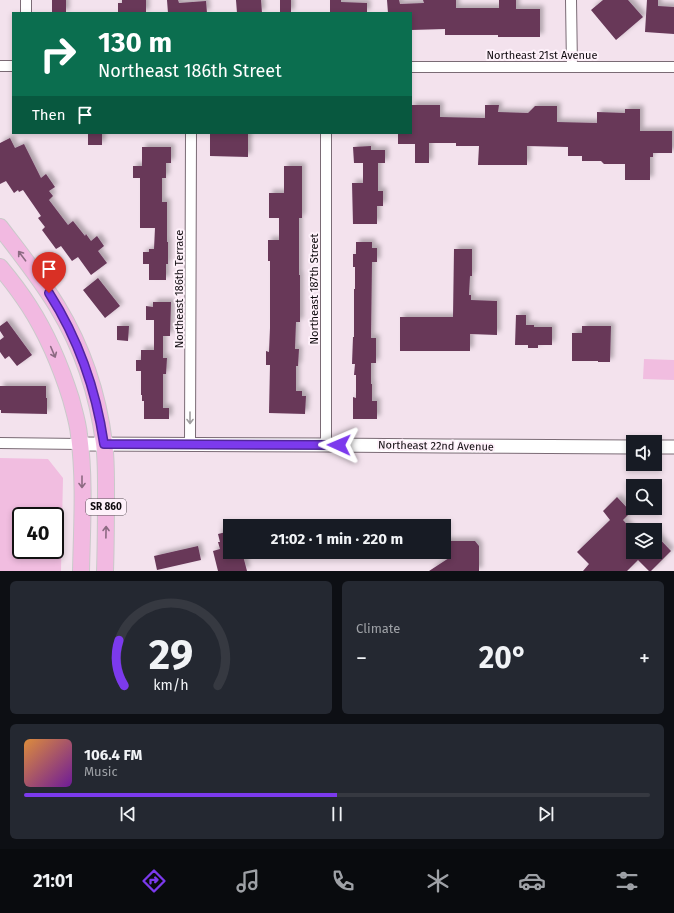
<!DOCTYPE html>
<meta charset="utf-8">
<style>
:root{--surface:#171b24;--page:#242831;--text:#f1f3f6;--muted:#9ea1a6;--line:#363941;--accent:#7c3aed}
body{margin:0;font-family:"Fira Sans",sans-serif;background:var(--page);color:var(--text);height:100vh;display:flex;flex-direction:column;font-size:15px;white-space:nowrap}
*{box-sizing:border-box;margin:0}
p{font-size:13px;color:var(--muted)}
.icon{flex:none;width:22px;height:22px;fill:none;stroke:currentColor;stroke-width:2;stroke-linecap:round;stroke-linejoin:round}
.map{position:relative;height:571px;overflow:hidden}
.panel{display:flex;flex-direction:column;gap:10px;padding:10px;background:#0d0f14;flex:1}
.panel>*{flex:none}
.hud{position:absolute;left:12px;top:12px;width:400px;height:122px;border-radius:0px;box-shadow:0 2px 6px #0003;background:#0b6e4f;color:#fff;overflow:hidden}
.fabs{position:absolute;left:626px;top:435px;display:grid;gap:8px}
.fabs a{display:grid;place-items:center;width:36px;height:36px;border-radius:0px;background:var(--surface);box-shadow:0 2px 6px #0003;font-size:20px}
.speed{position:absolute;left:12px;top:507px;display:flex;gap:8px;font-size:20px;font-weight:700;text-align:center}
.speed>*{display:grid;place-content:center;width:52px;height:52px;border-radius:50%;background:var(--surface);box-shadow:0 2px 6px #0003;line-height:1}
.speed .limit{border:2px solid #111;border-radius:6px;background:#fff;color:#111}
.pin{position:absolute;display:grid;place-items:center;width:34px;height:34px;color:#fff;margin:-41px -17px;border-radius:50% 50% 50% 0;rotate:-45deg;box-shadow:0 0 4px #0007}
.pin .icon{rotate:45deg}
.me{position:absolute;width:44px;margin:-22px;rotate:271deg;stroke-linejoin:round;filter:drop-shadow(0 0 3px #0008)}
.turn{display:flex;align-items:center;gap:14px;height:84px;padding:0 20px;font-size:18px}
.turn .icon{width:52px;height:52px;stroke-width:2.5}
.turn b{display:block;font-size:28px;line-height:34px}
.then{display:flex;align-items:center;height:38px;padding:0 20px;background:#0003;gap:8px;font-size:15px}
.big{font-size:30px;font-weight:700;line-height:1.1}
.panel .widget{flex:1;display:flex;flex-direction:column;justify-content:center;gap:6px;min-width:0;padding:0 14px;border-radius:6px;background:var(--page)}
.panel .dial{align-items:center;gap:0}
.dial svg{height:104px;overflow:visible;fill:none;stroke:var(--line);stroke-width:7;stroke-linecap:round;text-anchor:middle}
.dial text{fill:var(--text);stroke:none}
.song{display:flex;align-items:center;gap:12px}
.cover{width:48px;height:48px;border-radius:6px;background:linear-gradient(135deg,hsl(30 70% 55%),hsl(280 70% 35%))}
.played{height:4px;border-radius:2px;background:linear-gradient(90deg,var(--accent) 50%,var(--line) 50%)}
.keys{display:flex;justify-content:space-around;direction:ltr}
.heat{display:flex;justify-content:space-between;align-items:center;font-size:22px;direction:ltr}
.panel .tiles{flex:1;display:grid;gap:10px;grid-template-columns:1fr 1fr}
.widget:last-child{grid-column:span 2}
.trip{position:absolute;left:223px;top:519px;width:228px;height:40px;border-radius:0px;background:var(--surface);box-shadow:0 2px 6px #0003;font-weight:700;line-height:40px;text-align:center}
.dock{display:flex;height:64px;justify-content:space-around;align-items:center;background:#090b0e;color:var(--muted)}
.dock .icon{width:28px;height:28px}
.dock .selected{color:var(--accent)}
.dock b{font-size:18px;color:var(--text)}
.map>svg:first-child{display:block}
.green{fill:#f1bde0;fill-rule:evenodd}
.building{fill:#673759;filter:url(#shadow)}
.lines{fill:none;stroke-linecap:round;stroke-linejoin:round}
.minor-casing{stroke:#7a6b75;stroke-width:12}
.tertiary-casing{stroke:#7a6b75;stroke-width:15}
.primary-casing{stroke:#cac9ca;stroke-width:18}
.minor{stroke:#fff;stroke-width:10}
.tertiary{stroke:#fff;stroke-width:13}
.primary{stroke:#f2b9e1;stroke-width:16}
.oneway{stroke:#8c6a82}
.oneway2{stroke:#9f9d9f}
.route-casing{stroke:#51269a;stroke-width:10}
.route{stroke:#7c3aed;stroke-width:7}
.labels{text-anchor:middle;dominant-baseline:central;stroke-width:4;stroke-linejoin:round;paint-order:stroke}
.shield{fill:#fef1fa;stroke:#574f55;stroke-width:1}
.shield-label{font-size:10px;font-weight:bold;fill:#0f0a0e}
.street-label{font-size:11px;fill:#0f0a0e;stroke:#fef1fa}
</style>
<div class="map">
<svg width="674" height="571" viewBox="0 0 674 571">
<defs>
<filter id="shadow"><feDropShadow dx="3.5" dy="-3.5" stdDeviation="2" flood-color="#0004"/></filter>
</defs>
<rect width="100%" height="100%" fill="#f3e2ed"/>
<path class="green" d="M644,359L674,360V380L643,379Z
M0,458L48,459L63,478L61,571H0ZM21,516H55V550H21Z"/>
<path class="building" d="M52,0H66V13H52Z
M122,0H146V13H118V3H122Z
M167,0H178L179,3L206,1L207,13H168Z
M236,0H261L262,13H237Z
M280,0H291V13H280Z
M330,0H341V2L367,3V13H330Z
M387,0H399L400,4L424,3L423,0H456V8H499V0H516V9H540V37H498V35H445V29L411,30V13H388Z
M603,0H628L643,17L616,40L591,10Z
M647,0H658V6L674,7V34L645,32Z
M411,105H440V117L485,118V105H499L498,112L528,113L535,106H557V122L597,123V112L625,113V109H640V131H672V153H653V157H650V180H625V164H604L601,161H582V156H568V147L527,146V165H478L479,146H456V143H429V163H415V144H398V133H411Z
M88,133H102V145H88Z
M210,133H248V157L210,156Z
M10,138L15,148L24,144L41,178L46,174L55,187L49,191L53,196L49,200L68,225L73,221L85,236L86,234L91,241L97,236L104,246L98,251L107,263L91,275L78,257L72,261L61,246L56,249L42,230L45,227L38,218L41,216L23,190L19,192L18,190L14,193L6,181L0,184V143Z
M371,146V150H385V163H378V191H383V206H377V224H353L352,183H363V163H354L353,147Z
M142,147H171V163H166V178H162V202H167V242H168V264H166V280H149V264H143V252H149V249H154L155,228H140V178H133V166H142Z
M284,166H302V218H299V275H300V322H296L295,349H299L298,366H296V391H302V396H306L305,414L269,413L270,365H266V351L269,352L270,328V261H268V240H279V218H269V193H284Z
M356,242H372V248H377V262H372L371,338H376V363H371V384H372V401H377V419H353V397L356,398V375H354L355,364H352L353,337H354V289H355V267H353V254H356Z
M454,249H472V276H470L469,295H471V300L497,301V335L470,334V351H400V317H453Z
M98,278L120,306L105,318L83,290Z
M153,302H171L170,336H163V358H167L166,374H163V408H169V419H144V401H142V395H141V371H136V360H141V350H154V320H146V306L153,307Z
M516,315H526V325H534V327H552V345H538V348H528V345H515Z
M7,321L32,355L17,366L9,356L5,359L0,352V340L4,337L0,331V326Z
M117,326H129L128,341L117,340Z
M582,326H611L610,362H598V361H572V333H582Z
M0,386H46V398H47V414L1,413V410H0Z
M617,497L631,512L623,520L633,531V552H655V534L671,551L651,571H649L638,560L627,571H583L589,564L577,552L610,520L603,511Z
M230,531V552H242L247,571H218L213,551L220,549L218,542H220L218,534Z
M444,541H475L479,546V571H429L449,558L444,555Z
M198,546L201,560L157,570L154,556Z"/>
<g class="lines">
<g class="minor-casing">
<path id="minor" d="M571,0L572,67
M26,13V0
M0,66H13
M411,67H674
M326,133V445
M0,443L80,444
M190,444L191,133"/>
</g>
<g class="tertiary-casing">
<path id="tertiary" d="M80,444L326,445L445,446L633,447
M655,447H674"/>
</g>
<g class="primary-casing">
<path id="primary" d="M0,227C19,252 40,278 57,306C82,347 98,395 104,443C106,457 106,472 106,486C106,514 106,543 105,571
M0,267C10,279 20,292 29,306C47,334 61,367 71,399C74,411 78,423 79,435C85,480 82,526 81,571"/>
</g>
<use href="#minor" class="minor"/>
<use href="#tertiary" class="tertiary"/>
<use href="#primary" class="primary"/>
</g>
<defs><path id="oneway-shaft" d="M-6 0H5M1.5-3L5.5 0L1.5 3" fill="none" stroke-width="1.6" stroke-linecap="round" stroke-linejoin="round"/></defs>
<g class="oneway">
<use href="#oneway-shaft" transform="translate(22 256) rotate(-127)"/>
<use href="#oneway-shaft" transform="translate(53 352) rotate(67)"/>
<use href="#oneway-shaft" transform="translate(82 482) rotate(90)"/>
<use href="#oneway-shaft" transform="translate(106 532) rotate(-89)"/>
</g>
<use class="oneway2" href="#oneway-shaft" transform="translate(190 418) rotate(90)"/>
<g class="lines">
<g class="route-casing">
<path id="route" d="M49,293C79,340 96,389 104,444L339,445"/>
</g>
<use href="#route" class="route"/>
</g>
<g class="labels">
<rect class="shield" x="86" y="499" width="40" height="16" rx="3"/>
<g class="shield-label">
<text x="106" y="507">SR 860</text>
</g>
<g class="street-label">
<text x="542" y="55">Northeast 21st Avenue</text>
<text transform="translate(179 289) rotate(-90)">Northeast 186th Terrace</text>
<text transform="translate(314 289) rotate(-90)">Northeast 187th Street</text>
<text transform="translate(436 446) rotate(1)">Northeast 22nd Avenue</text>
</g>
</g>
</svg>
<div class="fabs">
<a><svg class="icon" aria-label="sound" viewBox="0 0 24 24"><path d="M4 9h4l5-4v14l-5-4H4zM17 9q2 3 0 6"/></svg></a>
<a><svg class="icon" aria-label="search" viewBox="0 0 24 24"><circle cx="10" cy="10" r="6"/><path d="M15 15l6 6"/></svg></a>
<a><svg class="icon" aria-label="layers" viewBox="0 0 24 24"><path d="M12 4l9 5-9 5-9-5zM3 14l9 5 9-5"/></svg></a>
</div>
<div class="speed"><div class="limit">40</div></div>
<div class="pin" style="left:49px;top:293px;background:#d93025"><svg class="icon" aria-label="arrive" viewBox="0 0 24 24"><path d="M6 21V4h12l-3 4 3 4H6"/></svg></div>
<svg class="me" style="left:339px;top:445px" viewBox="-20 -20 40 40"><path d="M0-17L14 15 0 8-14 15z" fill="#7c3aed" stroke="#fff" stroke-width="4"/></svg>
<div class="trip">21:02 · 1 min · 220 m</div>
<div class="hud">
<div class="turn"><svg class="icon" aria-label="right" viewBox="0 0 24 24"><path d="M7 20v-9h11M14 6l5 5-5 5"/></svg><div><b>130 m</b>Northeast 186th Street</div></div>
<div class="then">Then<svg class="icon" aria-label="arrive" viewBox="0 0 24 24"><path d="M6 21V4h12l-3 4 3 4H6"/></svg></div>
</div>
</div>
<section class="panel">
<div class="tiles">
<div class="widget dial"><svg viewBox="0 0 100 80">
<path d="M14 69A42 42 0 1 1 86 69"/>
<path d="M14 69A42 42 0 0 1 10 34" stroke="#7c3aed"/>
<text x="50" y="56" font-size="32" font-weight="700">29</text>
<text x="50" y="72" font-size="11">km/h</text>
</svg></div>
<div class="widget"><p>Climate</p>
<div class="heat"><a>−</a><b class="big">20°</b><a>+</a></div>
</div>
<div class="widget">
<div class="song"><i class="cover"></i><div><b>106.4 FM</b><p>Music</p></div></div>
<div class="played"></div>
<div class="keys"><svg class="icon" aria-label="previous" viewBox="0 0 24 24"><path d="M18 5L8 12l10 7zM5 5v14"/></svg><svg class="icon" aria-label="pause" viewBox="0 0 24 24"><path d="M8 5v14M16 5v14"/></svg><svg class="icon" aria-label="next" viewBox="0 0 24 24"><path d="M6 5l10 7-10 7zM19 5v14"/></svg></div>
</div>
</div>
</section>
<nav class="dock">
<b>21:01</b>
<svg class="icon selected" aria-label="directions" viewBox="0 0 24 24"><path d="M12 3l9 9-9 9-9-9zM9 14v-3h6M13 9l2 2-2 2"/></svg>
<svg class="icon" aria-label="music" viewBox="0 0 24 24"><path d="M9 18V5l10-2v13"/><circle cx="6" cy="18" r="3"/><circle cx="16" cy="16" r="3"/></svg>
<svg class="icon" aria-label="phone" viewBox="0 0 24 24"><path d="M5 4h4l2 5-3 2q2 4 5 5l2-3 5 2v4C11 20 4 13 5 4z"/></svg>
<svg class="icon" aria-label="climate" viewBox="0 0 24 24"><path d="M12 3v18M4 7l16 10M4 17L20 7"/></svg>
<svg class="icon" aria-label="car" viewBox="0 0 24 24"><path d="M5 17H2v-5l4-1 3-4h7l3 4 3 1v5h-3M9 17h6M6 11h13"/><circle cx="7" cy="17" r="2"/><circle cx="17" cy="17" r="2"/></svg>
<svg class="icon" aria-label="filters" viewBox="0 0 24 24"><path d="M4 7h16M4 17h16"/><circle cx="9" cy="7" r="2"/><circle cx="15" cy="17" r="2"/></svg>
</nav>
